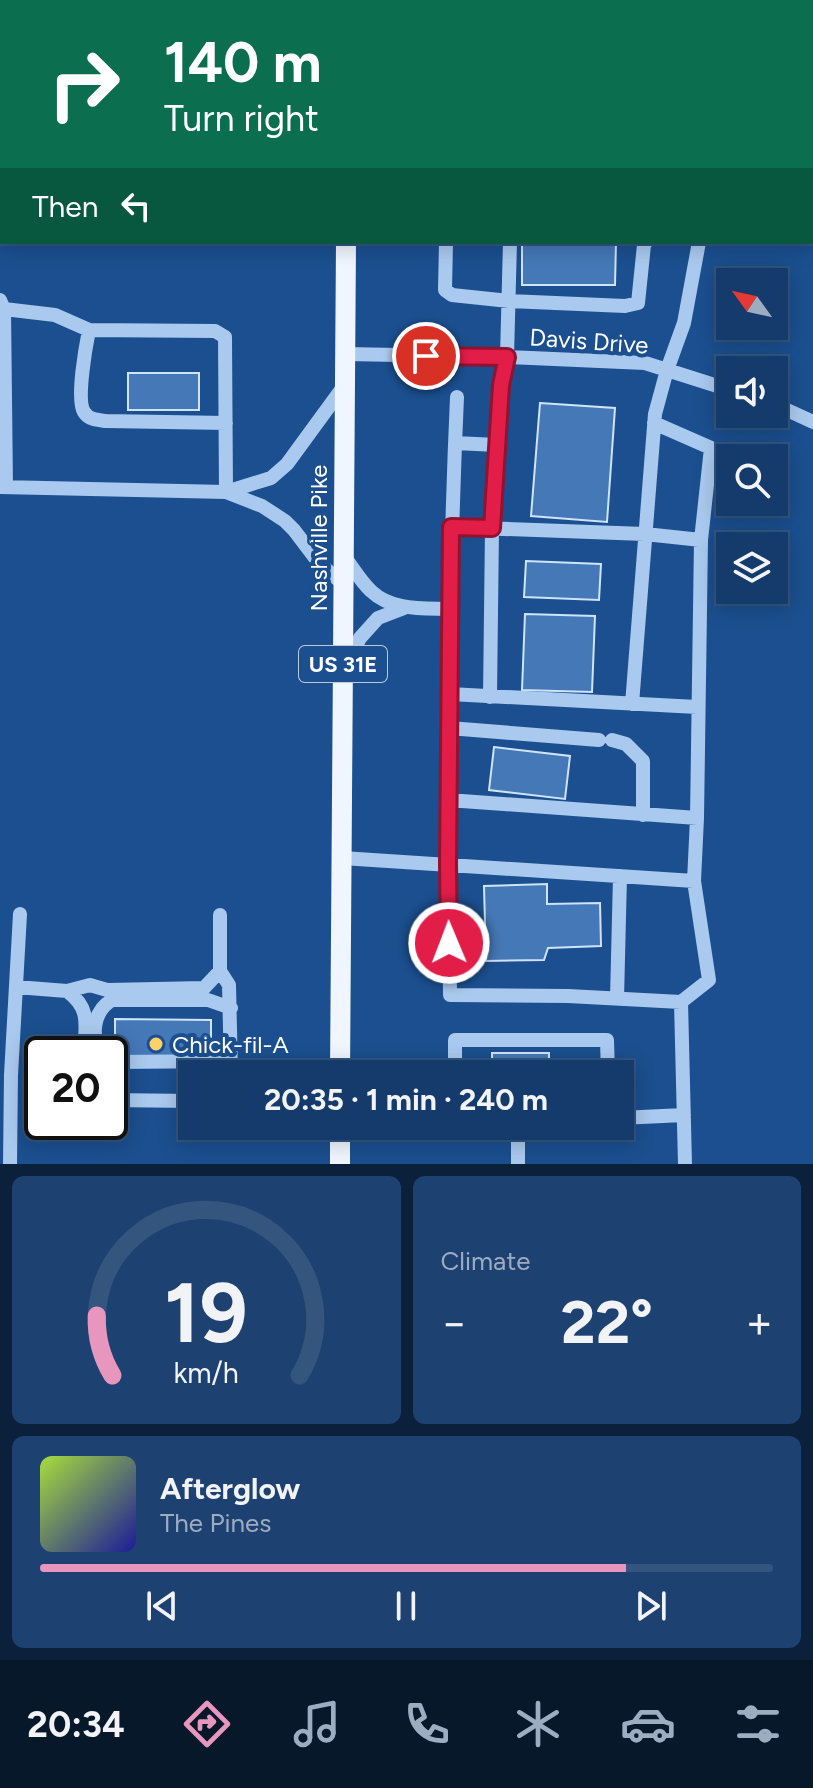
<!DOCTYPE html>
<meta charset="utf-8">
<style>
:root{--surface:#143b6b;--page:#1d4271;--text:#f1f3f6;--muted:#9dadc1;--line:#33557e;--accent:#e797bd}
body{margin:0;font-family:Figtree,sans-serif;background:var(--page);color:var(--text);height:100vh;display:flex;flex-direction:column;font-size:30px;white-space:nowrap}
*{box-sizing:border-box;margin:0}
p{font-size:26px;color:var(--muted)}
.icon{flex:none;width:44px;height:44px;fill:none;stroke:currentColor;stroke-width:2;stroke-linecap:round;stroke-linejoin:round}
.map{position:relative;height:1164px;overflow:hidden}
.panel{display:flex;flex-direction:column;gap:12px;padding:12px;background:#0b203b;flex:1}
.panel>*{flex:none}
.hud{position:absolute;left:0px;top:0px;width:814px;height:244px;box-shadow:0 4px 20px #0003,0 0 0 2px var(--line);background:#0b6e4f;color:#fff;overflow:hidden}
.needle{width:52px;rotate:303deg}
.buttons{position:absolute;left:716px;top:268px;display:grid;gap:16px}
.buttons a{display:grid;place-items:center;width:72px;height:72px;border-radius:0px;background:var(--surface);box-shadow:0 4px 20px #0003,0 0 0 2px var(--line);font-size:40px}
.speed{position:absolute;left:24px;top:1036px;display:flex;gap:16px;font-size:40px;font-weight:700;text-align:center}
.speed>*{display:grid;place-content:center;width:104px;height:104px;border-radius:50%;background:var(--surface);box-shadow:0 4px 20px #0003,0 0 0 2px var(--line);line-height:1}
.speed .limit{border:4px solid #111;border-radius:12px;background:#fff;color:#111}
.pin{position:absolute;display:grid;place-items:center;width:68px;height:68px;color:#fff;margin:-34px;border:4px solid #fff;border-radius:50%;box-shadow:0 2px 8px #0007}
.me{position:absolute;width:88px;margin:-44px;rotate:359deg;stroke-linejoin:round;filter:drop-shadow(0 0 6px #0008)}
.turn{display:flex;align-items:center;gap:28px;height:168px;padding:0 32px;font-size:36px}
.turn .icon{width:104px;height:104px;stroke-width:2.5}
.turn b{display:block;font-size:56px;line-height:68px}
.then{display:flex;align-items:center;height:76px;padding:0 32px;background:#0003;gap:16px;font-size:30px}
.big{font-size:60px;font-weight:700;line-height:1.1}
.panel .tile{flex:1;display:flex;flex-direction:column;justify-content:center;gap:12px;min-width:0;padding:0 28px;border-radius:12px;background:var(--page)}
.panel .dial{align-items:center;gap:0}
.dial svg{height:208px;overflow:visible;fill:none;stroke:var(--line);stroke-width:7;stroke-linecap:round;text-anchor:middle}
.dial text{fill:var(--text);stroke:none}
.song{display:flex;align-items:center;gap:24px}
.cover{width:96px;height:96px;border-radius:12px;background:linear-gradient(135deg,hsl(80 70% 55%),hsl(240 70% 35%))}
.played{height:8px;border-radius:4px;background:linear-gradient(90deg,var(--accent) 80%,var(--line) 80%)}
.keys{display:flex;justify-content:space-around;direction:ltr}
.heat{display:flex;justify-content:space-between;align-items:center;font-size:44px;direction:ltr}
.panel .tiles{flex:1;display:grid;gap:12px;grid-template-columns:1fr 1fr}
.tile:last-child{grid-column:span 2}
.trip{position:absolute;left:178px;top:1060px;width:456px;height:80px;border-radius:0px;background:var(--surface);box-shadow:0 4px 20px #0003,0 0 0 2px var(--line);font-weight:700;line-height:80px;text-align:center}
.tab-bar{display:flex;height:128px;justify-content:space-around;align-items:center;background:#08182b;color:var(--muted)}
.tab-bar .icon{width:56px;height:56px}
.tab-bar .on{color:var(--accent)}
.tab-bar b{font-size:36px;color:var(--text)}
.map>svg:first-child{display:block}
.building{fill:#4478b7;stroke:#cfe3fa;stroke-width:2}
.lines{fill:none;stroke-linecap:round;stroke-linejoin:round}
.minor{stroke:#a9c9ee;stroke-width:14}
.major{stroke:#f0f6ff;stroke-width:20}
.route-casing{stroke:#92132f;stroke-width:20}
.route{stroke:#e11d48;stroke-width:14}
.poi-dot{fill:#ffd166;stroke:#1b4f8f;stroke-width:3}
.labels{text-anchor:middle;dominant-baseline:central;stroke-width:8;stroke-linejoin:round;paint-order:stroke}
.shield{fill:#1b4f8f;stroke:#bbcadd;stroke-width:2}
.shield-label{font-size:22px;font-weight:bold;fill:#fff}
.street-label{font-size:24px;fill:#fff;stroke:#1b4f8f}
.poi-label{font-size:24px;fill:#fff;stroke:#1b4f8f;text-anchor:start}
</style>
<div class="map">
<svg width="813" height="1164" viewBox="0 0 813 1164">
<rect width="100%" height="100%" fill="#1b4f8f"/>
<path class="building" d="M522,242H616L615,285H522Z
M128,373H199V410H128Z
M540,403L615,408L607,522L531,516Z
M526,561L601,564L599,600L524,597Z
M525,614L595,616L592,692L522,690Z
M494,747L570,756L565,799L489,790Z
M547,884V904L600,903L601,946L548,948L544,960L486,961L484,886Z
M115,1019L211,1020V1056H115Z
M492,1053H549V1068H591V1074H492Z"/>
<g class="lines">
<path class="minor" d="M695,0V2
M511,2V0
M669,2L670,0
M446,242L445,290L452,295L509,301L625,306L638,303L644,245L646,242
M0,300L4,309L6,487
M4,309L55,315L89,330L215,331L225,337L226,492
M89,330C86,345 76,400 84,412C89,420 98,420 106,421L226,423
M345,354L507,357L645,363L730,390
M457,397C448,596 447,796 450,995L568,996L681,1002
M774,404L813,422
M654,423L711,448L701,540L697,818L694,881
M455,443L497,445
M0,487L226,492L271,478L287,464L344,386
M226,492L262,506L285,521L294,530L319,563L343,584
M451,527L645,534L701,540
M343,555C352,566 360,581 371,591C392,611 423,608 450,609
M345,667L360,638L378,618L404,608
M450,694L697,707
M490,697L492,528L501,385L507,357L510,242
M632,704L655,414L667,370L684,323L699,242
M449,728L599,740
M612,740L626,744L643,761V815
M448,800L697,818
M342,858L694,881L709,980L681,1002L685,1164
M220,971V915
M16,987L67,991L90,985L107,990L204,988L220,971L229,985L231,1074
M67,991C92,1009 85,1027 84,1054
M617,999L620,876
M102,1054C90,1037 93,1011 112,1000H208L231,1008
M110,1059L117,1062L231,1061
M455,1074V1040H607L608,1074
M110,1100L192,1101
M620,1118L684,1115
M10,1164L11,1075L20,914
M518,1164V1126"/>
<path class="major" d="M348,2V0
M340,1074L346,242
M340,1164V1126"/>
</g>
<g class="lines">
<g class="route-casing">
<path id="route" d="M426,356L507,357L501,385L492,528L451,527L448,864L449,943"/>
</g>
<use href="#route" class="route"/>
</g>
<circle class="poi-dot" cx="156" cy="1044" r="8"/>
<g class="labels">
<rect class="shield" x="299" y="646" width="88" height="36" rx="6"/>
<g class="shield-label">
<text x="343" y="664">US 31E</text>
</g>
<g class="street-label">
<text transform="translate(589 341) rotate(4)">Davis Drive</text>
<text transform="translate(318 538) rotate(-90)">Nashville Pike</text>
</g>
<g class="poi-label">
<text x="172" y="1044">Chick-fil-A</text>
</g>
</g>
</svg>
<div class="buttons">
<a><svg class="needle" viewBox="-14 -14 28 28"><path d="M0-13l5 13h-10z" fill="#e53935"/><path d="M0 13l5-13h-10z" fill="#9dadc1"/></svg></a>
<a><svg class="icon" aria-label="sound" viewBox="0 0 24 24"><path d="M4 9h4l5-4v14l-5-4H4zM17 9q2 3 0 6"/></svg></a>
<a><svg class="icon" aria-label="search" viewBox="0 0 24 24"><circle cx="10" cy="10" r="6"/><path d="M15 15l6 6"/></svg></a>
<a><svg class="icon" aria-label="layers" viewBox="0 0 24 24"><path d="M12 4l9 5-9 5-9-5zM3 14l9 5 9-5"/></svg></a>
</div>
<div class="speed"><div class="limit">20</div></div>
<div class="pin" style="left:426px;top:356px;background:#d93025"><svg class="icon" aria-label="arrive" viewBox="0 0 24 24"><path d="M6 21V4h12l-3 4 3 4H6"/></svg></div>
<svg class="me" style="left:449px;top:943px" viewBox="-20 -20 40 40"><circle r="17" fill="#e11d48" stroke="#fff" stroke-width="3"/><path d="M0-11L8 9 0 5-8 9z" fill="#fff"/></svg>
<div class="trip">20:35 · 1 min · 240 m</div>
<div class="hud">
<div class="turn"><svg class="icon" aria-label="right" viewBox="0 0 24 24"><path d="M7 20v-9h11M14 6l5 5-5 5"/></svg><div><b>140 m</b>Turn right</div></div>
<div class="then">Then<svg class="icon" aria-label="left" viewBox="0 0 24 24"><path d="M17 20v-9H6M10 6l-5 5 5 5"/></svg></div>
</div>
</div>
<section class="panel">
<div class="tiles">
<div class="tile dial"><svg viewBox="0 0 100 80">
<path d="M14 69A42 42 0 1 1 86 69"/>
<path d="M14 69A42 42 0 0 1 8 46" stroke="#e797bd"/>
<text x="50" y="56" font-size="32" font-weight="700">19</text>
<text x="50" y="72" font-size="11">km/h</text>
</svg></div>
<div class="tile"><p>Climate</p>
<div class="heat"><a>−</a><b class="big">22°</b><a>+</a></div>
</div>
<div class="tile">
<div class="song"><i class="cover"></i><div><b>Afterglow</b><p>The Pines</p></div></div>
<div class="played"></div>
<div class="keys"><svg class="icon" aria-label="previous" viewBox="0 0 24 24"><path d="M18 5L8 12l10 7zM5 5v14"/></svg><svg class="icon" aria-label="pause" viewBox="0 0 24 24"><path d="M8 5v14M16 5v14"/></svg><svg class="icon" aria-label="next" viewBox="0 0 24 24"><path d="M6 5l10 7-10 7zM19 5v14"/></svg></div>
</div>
</div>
</section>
<nav class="tab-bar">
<b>20:34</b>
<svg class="icon on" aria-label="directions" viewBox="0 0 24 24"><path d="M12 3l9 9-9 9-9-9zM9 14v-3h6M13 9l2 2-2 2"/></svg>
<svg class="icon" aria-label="music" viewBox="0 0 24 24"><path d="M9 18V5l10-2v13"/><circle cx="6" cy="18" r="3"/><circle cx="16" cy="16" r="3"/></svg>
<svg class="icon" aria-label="phone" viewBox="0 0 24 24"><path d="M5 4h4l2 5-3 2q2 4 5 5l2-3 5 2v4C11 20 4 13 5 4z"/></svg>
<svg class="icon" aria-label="climate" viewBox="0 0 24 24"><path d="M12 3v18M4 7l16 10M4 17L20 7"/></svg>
<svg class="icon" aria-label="car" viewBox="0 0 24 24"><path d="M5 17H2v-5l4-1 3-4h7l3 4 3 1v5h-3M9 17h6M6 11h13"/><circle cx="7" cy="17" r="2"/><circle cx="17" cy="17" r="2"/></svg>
<svg class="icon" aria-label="filters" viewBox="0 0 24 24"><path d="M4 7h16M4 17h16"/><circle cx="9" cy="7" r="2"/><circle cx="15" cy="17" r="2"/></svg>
</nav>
